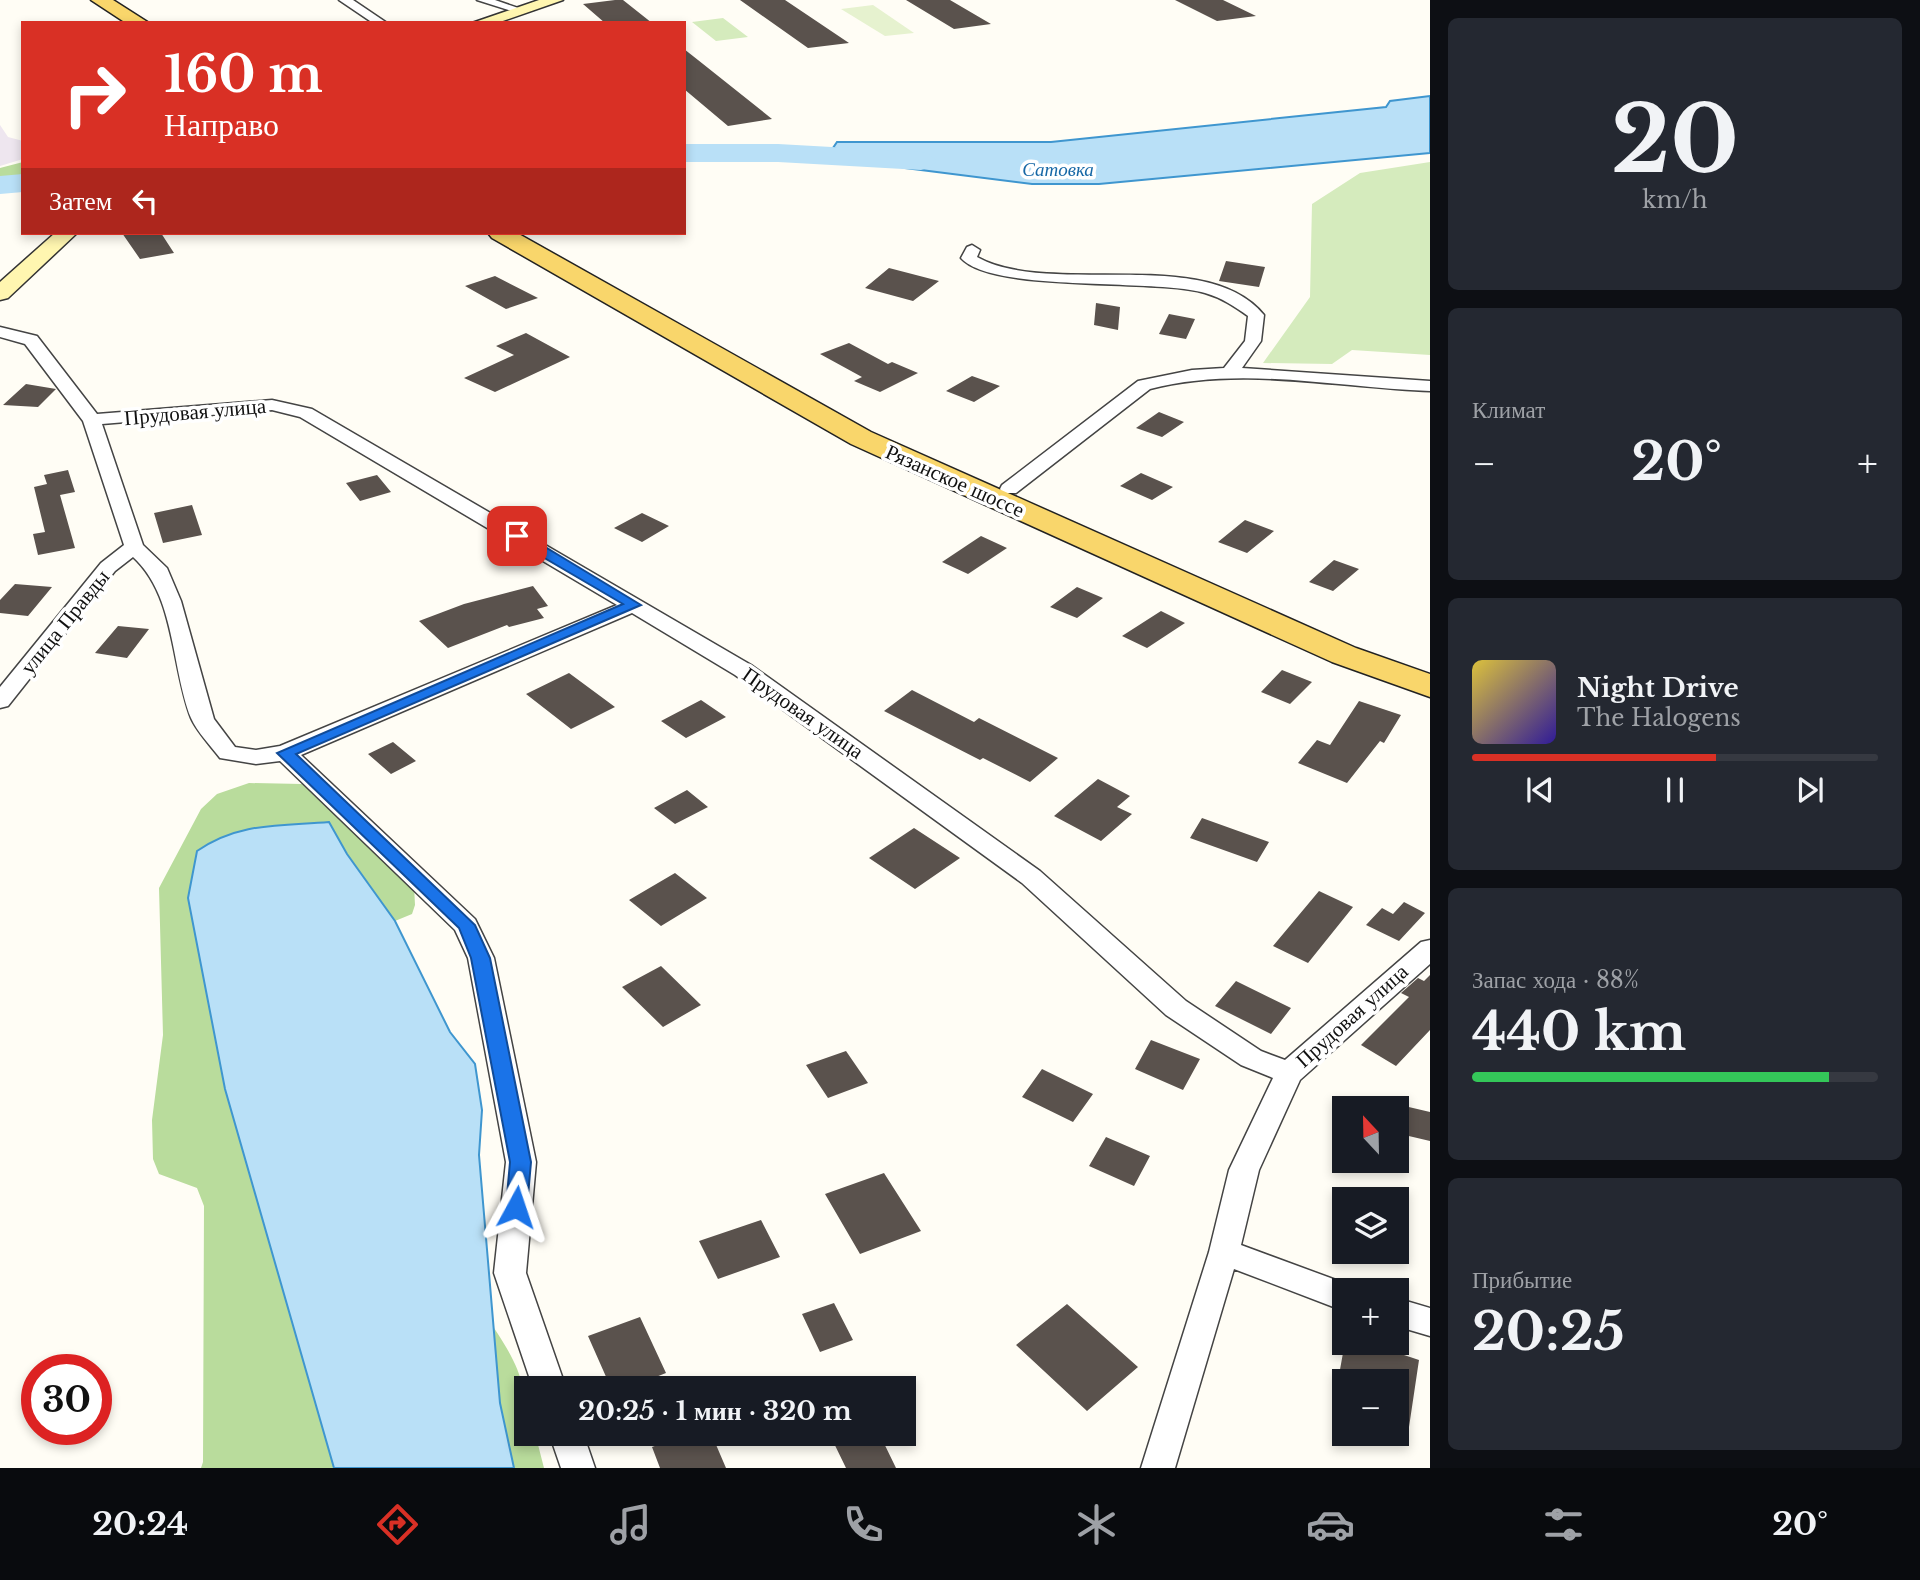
<!DOCTYPE html>
<html lang="ru">
<meta charset="utf-8">
<style>
:root{--surface:#171b24;--page:#242831;--text:#f1f3f6;--muted:#9ea1a6;--line:#363941;--accent:#d93025}
body{margin:0;font-family:"Libre Baskerville",serif;background:var(--page);color:var(--text);height:100vh;display:flex;flex-direction:column;font-size:26px;white-space:nowrap}
*{box-sizing:border-box;margin:0}
p{font-size:23px;color:var(--muted)}
.icon{flex:none;width:38px;height:38px;fill:none;stroke:currentColor;stroke-width:2;stroke-linecap:round;stroke-linejoin:round}
.map{position:relative;flex:1;overflow:hidden}
.drawer{display:flex;flex-direction:column;gap:18px;padding:18px;background:#0d0f14;width:490px}
.drawer>*{flex:none}
.guide{position:absolute;left:21px;top:21px;width:665px;height:214px;border-radius:0px;box-shadow:0 4px 10px #0003;background:#d93025;color:#fff;overflow:hidden}
.needle{width:46px;rotate:338deg}
.tools{position:absolute;left:1332px;top:1096px;display:grid;gap:14px}
.tools a{display:grid;place-items:center;width:77px;height:77px;border-radius:0px;background:var(--surface);box-shadow:0 4px 10px #0003;font-size:35px}
.speed{position:absolute;left:21px;top:1354px;display:flex;gap:14px;font-size:35px;font-weight:700;text-align:center}
.speed>*{display:grid;place-content:center;width:91px;height:91px;border-radius:50%;background:var(--surface);box-shadow:0 4px 10px #0003;line-height:1}
.speed .limit{border:10px solid #d22;background:#fff;color:#111}
.pin{position:absolute;display:grid;place-items:center;width:60px;height:60px;color:#fff;margin:-30px;border-radius:14px;box-shadow:0 4px 10px #0006}
.me{position:absolute;width:77px;margin:-38px;rotate:5deg;stroke-linejoin:round;filter:drop-shadow(0 0 5px #0008)}
.turn{display:flex;align-items:center;gap:24px;height:147px;padding:0 28px;font-size:32px}
.turn .icon{width:91px;height:91px;stroke-width:2.5}
.turn b{display:block;font-size:49px;line-height:60px}
.then{display:flex;align-items:center;height:66px;padding:0 28px;background:#0003;gap:14px;font-size:26px}
.big{font-size:52px;font-weight:700;line-height:1.1}
.drawer .tile{flex:1;display:flex;flex-direction:column;justify-content:center;gap:10px;min-width:0;padding:0 24px;border-radius:10px;background:var(--page)}
.drawer .dial{align-items:center;gap:0}
.dial b{font-size:91px;line-height:1}
.song{display:flex;align-items:center;gap:21px}
.cover{width:84px;height:84px;border-radius:10px;background:linear-gradient(135deg,hsl(50 70% 55%),hsl(250 70% 35%))}
.played{height:7px;border-radius:4px;background:linear-gradient(90deg,var(--accent) 60%,var(--line) 60%)}
.keys{display:flex;justify-content:space-around;direction:ltr}
.heat{display:flex;justify-content:space-between;align-items:center;font-size:38px;direction:ltr}
.charge{height:10px;border-radius:5px;background:linear-gradient(90deg,#34c759 88%,var(--line) 0)}
.trip{position:absolute;left:514px;top:1376px;width:402px;height:70px;border-radius:0px;background:var(--surface);box-shadow:0 4px 10px #0003;font-weight:700;line-height:70px;text-align:center}
.tabs{display:flex;height:112px;justify-content:space-around;align-items:center;background:#090b0e;color:var(--muted)}
.tabs .icon{width:49px;height:49px}
.tabs .selected{color:var(--accent)}
.tabs b{font-size:32px;color:var(--text)}
main{display:flex;flex:1;min-height:0}
.map>svg:first-child{display:block}
.industrial{fill:#eee6ef}
.green{fill:#d5ebbd}
.forest{fill:#b9dc9c}
.pitch{fill:#e6f2cf}
.water{fill:#b9e0f7;stroke:#3f96cf;stroke-width:2}
.lines{fill:none;stroke-linecap:round;stroke-linejoin:round}
.river{fill:#b9e0f7;fill-rule:evenodd}
.building{fill:#5a524d}
.street-casing{stroke:#444;stroke-width:3}
.secondary-casing{stroke:#333;stroke-width:3}
.primary-casing{stroke:#222;stroke-width:3}
.street{fill:#fff;fill-rule:evenodd}
.secondary{fill:#fff6b0;fill-rule:evenodd}
.primary{fill:#f9d66b;fill-rule:evenodd}
.route{fill:#1a73e8;stroke:#114b97;stroke-width:2}
.labels{text-anchor:middle;dominant-baseline:central;stroke-width:7;stroke-linejoin:round;paint-order:stroke}
.far-water-label{font-size:19px;font-style:italic;fill:#1768a6;stroke:#fff}
.street-label{font-size:21px;fill:#111;stroke:#fff}
</style>
<main>
<div class="map">
<svg width="1430" height="1468" viewBox="0 0 1430 1468">
<rect width="100%" height="100%" fill="#fffdf5"/>
<path class="industrial" d="M0,125L8,137L23,141V159L0,166Z"/>
<path class="green" d="M723,18L748,37L716,41L692,22Z
M1430,162V355L1352,350L1332,364L1263,363L1310,297L1312,204L1360,173Z"/>
<path class="forest" d="M23,162V191L0,192V168Z
M249,783L302,784L376,844L414,885L415,905L412,914L395,921L347,854L329,822L296,824L188,898L225,1089L334,1468H201L203,1462L204,1206L197,1188L159,1174L153,1159L152,1120L163,1035L159,888L201,809L217,794Z
M494,1328C520,1367 527,1386 527,1433H535L544,1468H514L500,1403Z"/>
<path class="pitch" d="M873,5L914,33L885,36L841,9Z"/>
<path class="water" d="M1430,96V153L1099,184H1032L905,168L833,148L837,142H1051L1386,107L1390,101Z
M329,822L347,854L395,921L450,1032L475,1064L482,1110L479,1155L500,1403L514,1468H334L225,1089L188,898L197,851C239,822 280,826 329,822Z"/>
<g class="lines">
<path class="river" d="M684,144H778L921,152L931,155L936,161L931,167L921,170L778,162H684Z
M23,174V192L0,194V176Z"/>
</g>
<path class="building" d="M615,0H623L652,23H605L583,4Z
M740,0H785L849,43L808,48Z
M906,0H950L991,24L954,29Z
M1175,0H1223L1256,16L1217,21Z
M684,49L698,60L772,119L728,126L684,89Z
M122,233H161L174,253L140,259Z
M1226,261L1265,267L1259,287L1219,281Z
M889,268L939,281L913,301L865,288Z
M495,276L538,298L506,309L465,286Z
M1096,303L1120,307L1118,330L1094,325Z
M1169,314L1195,319L1186,339L1159,334Z
M526,333L570,357L495,392L464,378L514,355L496,346Z
M849,343L888,364L892,362L918,373L880,392L854,381L862,377L820,354Z
M972,376L1000,386L974,402L946,391Z
M26,384L56,389L38,407L3,405Z
M1159,412L1184,422L1162,437L1136,428Z
M68,470L75,492L60,495L75,548L38,555L33,534L45,532L34,487L47,484L44,475Z
M1141,473L1173,487L1152,500L1120,486Z
M377,475L391,492L360,501L346,483Z
M192,505L202,535L163,543L154,513Z
M642,513L669,526L642,542L614,528Z
M1245,520L1274,531L1247,553L1218,542Z
M981,536L1007,548L968,574L942,562Z
M1334,560L1359,569L1333,591L1309,582Z
M15,584L52,587L28,616L0,613V600Z
M533,586L548,606L537,609L544,618L509,627L507,625L448,648L419,621L464,604Z
M1077,587L1103,598L1077,618L1050,607Z
M1161,611L1185,623L1147,648L1122,636Z
M118,626L149,629L127,658L95,653Z
M1282,670L1312,682L1290,704L1261,692Z
M569,673L615,707L571,729L526,694Z
M912,690L974,722L979,718L1058,758L1030,782L983,758L980,760L884,711Z
M701,700L726,717L686,738L661,721Z
M1359,701L1401,715L1384,743L1380,741L1347,783L1298,763L1317,740L1330,745Z
M393,742L416,761L391,774L368,754Z
M1098,779L1130,796L1117,807L1132,814L1101,841L1054,816Z
M687,790L708,807L675,824L654,808Z
M1202,818L1269,842L1257,862L1190,838Z
M914,828L960,858L915,889L869,858Z
M675,873L707,898L661,926L629,900Z
M1319,891L1353,907L1308,963L1273,946Z
M1404,902L1425,913L1399,941L1366,925L1382,908L1393,914Z
M661,966L701,1005L663,1027L622,987Z
M1430,975V1030L1396,1066L1361,1045L1409,997L1401,993L1418,978L1424,981Z
M1236,981L1291,1008L1271,1034L1215,1006Z
M1151,1040L1200,1059L1183,1090L1135,1069Z
M846,1051L868,1083L828,1098L806,1065Z
M1042,1069L1093,1094L1073,1122L1022,1097Z
M1396,1104L1430,1112V1141L1396,1133Z
M1106,1137L1150,1156L1134,1186L1089,1166Z
M884,1173L921,1231L860,1254L825,1194Z
M761,1220L780,1257L718,1279L699,1241Z
M834,1303L853,1340L820,1352L802,1314Z
M1067,1304L1138,1367L1087,1411L1016,1345Z
M640,1317L666,1373L628,1388H611L588,1336Z
M1345,1342H1365L1419,1360L1409,1427L1396,1426V1381H1355L1339,1375Z
M690,1433H711L726,1468H660L652,1447Z
M829,1433H879L896,1468H846Z"/>
<g class="lines">
<g class="street-casing">
<path id="street" d="M339,0H353L387,23H373Z
M477,0H495L527,11L521,14Z
M972,245L980,250L977,257C1050,298 1207,244 1264,315L1261,341L1242,368L1430,381V391C1338,388 1241,365 1150,389L1016,493H1002L1000,489L1002,485L1138,381L1192,370L1224,368L1245,341L1248,316C1234,306 1222,298 1205,293C1153,278 992,293 961,258L967,247Z
M0,327L37,336L97,414L272,400L312,409L751,665L1040,871L1186,1001L1261,1051L1285,1060L1421,942L1430,940V964L1300,1080L1259,1170L1241,1245L1355,1287L1356,1290H1344V1311L1234,1269L1175,1468H1141L1209,1252L1229,1170L1273,1078L1241,1065L1166,1015L1022,883L735,675L632,613L301,755L475,919L494,958L536,1162L526,1273L566,1388H533L494,1273L506,1162L468,958L455,930L280,761L256,764L220,758C211,746 197,732 191,718C171,667 176,596 133,557L115,571L8,706L0,708V687L101,563L124,545L83,421L25,344L0,337ZM272,410L300,417L617,605L280,746L256,750L235,747L214,719L181,601L167,568L143,545L102,424Z
M1396,1298L1430,1308V1336L1396,1326Z
M549,1433H583L595,1468H561Z"/>
</g>
<g class="secondary-casing">
<path id="secondary" d="M539,0H563L497,23H472Z
M55,233H77L8,298L0,300V282Z"/>
</g>
<g class="primary-casing">
<path id="primary" d="M91,0H113L149,23H126Z
M488,233H517L871,432L1356,648L1430,674V697L1332,662L851,444L492,238Z"/>
</g>
<use href="#street" class="street"/>
<use href="#secondary" class="secondary"/>
<use href="#primary" class="primary"/>
</g>
<path class="route" d="M512,533H522L641,605L296,754L475,925L490,958L531,1162L527,1207L524,1213L516,1215L509,1213L506,1207L510,1162L471,958L459,928L277,753L623,604L512,539Z"/>
<g class="labels">
<g class="far-water-label">
<text x="1058" y="169">Сатовка</text>
</g>
<g class="street-label">
<text transform="translate(195 412) rotate(-5)">Прудовая улица</text>
<text transform="translate(955 481) rotate(24)">Рязанское шоссе</text>
<text transform="translate(65 622) rotate(-51)">улица Правды</text>
<text transform="translate(803 713) rotate(35)">Прудовая улица</text>
<text transform="translate(1352 1016) rotate(-42)">Прудовая улица</text>
</g>
</g>
</svg>
<div class="tools">
<a><svg class="needle" viewBox="-14 -14 28 28"><path d="M0-13l5 13h-10z" fill="#e53935"/><path d="M0 13l5-13h-10z" fill="#9ea1a6"/></svg></a>
<a><svg class="icon" aria-label="layers" viewBox="0 0 24 24"><path d="M12 4l9 5-9 5-9-5zM3 14l9 5 9-5"/></svg></a>
<a>+</a>
<a>−</a>
</div>
<div class="speed"><div class="limit">30</div></div>
<div class="pin" style="left:517px;top:536px;background:#d93025"><svg class="icon" aria-label="arrive" viewBox="0 0 24 24"><path d="M6 21V4h12l-3 4 3 4H6"/></svg></div>
<svg class="me" style="left:516px;top:1207px" viewBox="-20 -20 40 40"><path d="M0-17L14 15 0 8-14 15z" fill="#1a73e8" stroke="#fff" stroke-width="4"/></svg>
<div class="trip">20:25 · 1 мин · 320 m</div>
<div class="guide">
<div class="turn"><svg class="icon" aria-label="right" viewBox="0 0 24 24"><path d="M7 20v-9h11M14 6l5 5-5 5"/></svg><div><b>160 m</b>Направо</div></div>
<div class="then">Затем<svg class="icon" aria-label="left" viewBox="0 0 24 24"><path d="M17 20v-9H6M10 6l-5 5 5 5"/></svg></div>
</div>
</div>
<section class="drawer">
<div class="tile dial"><b>20</b><p>km/h</p></div>
<div class="tile"><p>Климат</p>
<div class="heat"><a>−</a><b class="big">20°</b><a>+</a></div>
</div>
<div class="tile">
<div class="song"><i class="cover"></i><div><b>Night Drive</b><p>The Halogens</p></div></div>
<div class="played"></div>
<div class="keys"><svg class="icon" aria-label="previous" viewBox="0 0 24 24"><path d="M18 5L8 12l10 7zM5 5v14"/></svg><svg class="icon" aria-label="pause" viewBox="0 0 24 24"><path d="M8 5v14M16 5v14"/></svg><svg class="icon" aria-label="next" viewBox="0 0 24 24"><path d="M6 5l10 7-10 7zM19 5v14"/></svg></div>
</div>
<div class="tile"><p>Запас хода · 88%</p><b class="big">440 km</b><div class="charge"></div></div>
<div class="tile"><p>Прибытие</p><b class="big">20:25</b></div>
</section>
</main>
<nav class="tabs">
<b>20:24</b>
<svg class="icon selected" aria-label="directions" viewBox="0 0 24 24"><path d="M12 3l9 9-9 9-9-9zM9 14v-3h6M13 9l2 2-2 2"/></svg>
<svg class="icon" aria-label="music" viewBox="0 0 24 24"><path d="M9 18V5l10-2v13"/><circle cx="6" cy="18" r="3"/><circle cx="16" cy="16" r="3"/></svg>
<svg class="icon" aria-label="phone" viewBox="0 0 24 24"><path d="M5 4h4l2 5-3 2q2 4 5 5l2-3 5 2v4C11 20 4 13 5 4z"/></svg>
<svg class="icon" aria-label="climate" viewBox="0 0 24 24"><path d="M12 3v18M4 7l16 10M4 17L20 7"/></svg>
<svg class="icon" aria-label="car" viewBox="0 0 24 24"><path d="M5 17H2v-5l4-1 3-4h7l3 4 3 1v5h-3M9 17h6M6 11h13"/><circle cx="7" cy="17" r="2"/><circle cx="17" cy="17" r="2"/></svg>
<svg class="icon" aria-label="filters" viewBox="0 0 24 24"><path d="M4 7h16M4 17h16"/><circle cx="9" cy="7" r="2"/><circle cx="15" cy="17" r="2"/></svg>
<b>20°</b>
</nav>
